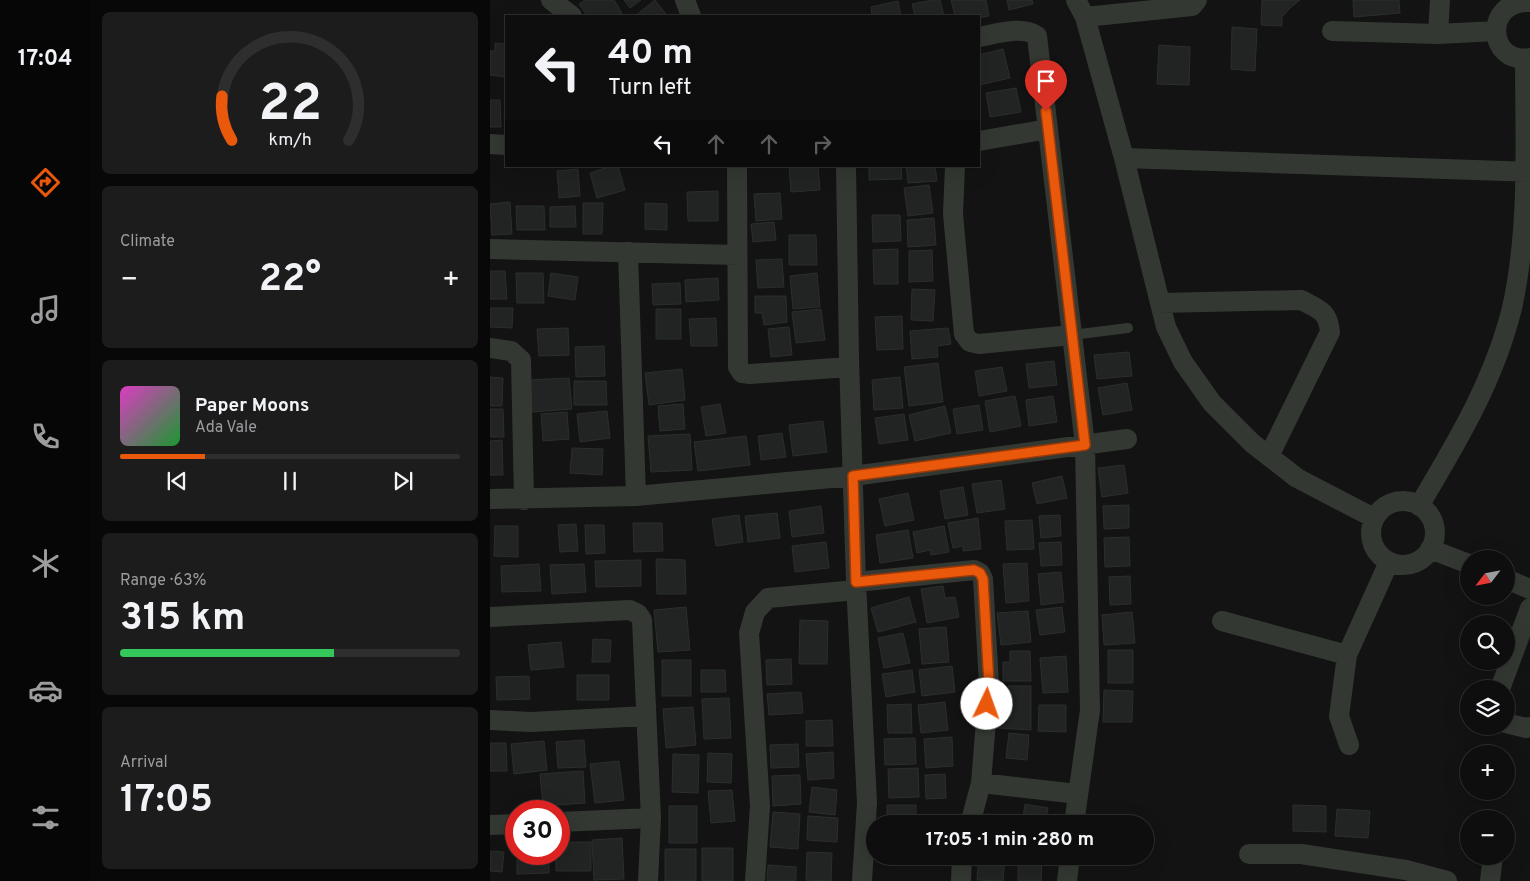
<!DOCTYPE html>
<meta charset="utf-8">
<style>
:root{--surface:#0e0e0e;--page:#1c1c1c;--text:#f1f3f6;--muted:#9b9c9e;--line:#2e2e2e;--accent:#ea580c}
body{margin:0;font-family:Overpass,sans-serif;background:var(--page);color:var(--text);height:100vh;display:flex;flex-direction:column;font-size:19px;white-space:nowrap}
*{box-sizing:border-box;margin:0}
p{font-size:16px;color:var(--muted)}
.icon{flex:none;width:28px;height:28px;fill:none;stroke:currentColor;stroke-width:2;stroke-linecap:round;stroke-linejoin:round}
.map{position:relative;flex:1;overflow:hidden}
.sheet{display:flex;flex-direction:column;gap:12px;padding:12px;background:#080808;width:400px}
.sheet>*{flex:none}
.banner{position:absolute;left:15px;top:15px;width:475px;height:152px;border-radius:0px;box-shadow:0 5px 20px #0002,0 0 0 1px var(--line);background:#0e0e0e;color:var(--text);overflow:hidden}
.needle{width:32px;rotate:238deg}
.buttons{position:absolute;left:970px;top:550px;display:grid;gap:10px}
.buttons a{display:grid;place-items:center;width:55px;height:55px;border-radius:50%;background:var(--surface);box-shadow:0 5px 20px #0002,0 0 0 1px var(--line);font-size:25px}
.speed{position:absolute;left:15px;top:800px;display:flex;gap:10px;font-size:25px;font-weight:700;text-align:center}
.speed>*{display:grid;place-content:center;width:65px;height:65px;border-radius:50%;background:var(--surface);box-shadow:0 5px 20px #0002,0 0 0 1px var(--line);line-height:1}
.speed .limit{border:8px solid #d22;background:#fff;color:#111}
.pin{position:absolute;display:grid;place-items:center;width:42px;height:42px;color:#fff;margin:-51px -21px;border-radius:50% 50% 50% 0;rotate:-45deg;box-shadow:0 0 5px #0007}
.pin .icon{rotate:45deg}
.me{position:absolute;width:55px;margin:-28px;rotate:3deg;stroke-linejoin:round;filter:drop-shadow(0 0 4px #0008)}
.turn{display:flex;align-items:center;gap:18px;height:105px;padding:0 20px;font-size:22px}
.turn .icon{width:65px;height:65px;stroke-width:2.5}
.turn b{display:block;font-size:35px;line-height:42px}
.lanes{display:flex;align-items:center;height:48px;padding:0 20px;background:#0003;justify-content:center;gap:25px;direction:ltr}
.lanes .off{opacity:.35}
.big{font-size:38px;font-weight:700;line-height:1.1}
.sheet .card{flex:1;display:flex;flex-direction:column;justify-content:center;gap:8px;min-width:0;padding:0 18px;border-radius:8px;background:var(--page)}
.sheet .dial{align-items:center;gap:0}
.dial svg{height:130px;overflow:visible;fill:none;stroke:var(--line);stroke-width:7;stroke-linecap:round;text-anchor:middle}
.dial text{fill:var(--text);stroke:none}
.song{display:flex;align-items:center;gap:15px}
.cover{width:60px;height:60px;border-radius:8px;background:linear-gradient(135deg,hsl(310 70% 55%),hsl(130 70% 35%))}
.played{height:5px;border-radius:2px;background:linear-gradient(90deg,var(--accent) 25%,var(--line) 25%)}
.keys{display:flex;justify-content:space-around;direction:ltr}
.heat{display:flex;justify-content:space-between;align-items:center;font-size:28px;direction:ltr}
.charge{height:8px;border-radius:4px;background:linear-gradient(90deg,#34c759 63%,var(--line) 0)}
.trip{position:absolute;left:376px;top:815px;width:288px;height:50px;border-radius:25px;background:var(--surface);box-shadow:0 5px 20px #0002,0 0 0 1px var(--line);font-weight:700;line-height:50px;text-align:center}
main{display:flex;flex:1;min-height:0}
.tabs{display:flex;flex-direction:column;width:90px;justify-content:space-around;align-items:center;background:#060606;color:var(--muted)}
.tabs .icon{width:35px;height:35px}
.tabs .active{color:var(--accent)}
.tabs b{font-size:22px;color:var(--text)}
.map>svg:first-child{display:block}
.building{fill:#212422;stroke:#2b2f2c}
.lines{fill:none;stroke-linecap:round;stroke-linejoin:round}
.lane{stroke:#333932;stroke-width:10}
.street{stroke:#333932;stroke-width:20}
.route-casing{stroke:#983908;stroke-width:12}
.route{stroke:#ea580c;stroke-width:9}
</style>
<main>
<nav class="tabs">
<b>17:04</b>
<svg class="icon active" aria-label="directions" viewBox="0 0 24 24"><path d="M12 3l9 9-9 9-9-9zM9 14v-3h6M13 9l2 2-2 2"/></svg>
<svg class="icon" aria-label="music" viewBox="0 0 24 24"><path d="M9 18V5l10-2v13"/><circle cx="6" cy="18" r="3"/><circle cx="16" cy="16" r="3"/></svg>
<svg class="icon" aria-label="phone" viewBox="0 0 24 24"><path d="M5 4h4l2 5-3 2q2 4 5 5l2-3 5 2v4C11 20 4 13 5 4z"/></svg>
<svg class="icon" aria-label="climate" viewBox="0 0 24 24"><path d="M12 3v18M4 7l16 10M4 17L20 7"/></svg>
<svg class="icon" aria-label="car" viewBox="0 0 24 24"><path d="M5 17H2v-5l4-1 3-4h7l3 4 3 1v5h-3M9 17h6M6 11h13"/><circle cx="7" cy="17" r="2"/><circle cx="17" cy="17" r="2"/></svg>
<svg class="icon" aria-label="filters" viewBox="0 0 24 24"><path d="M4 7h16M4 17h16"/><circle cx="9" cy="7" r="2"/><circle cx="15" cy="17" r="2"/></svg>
</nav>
<section class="sheet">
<div class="card dial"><svg viewBox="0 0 100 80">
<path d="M14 69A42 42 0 1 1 86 69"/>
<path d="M14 69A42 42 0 0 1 8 42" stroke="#ea580c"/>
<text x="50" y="56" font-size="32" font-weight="700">22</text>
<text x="50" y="72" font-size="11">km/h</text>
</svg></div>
<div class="card"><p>Climate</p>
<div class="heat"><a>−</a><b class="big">22°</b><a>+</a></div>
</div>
<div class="card">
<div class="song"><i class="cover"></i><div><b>Paper Moons</b><p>Ada Vale</p></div></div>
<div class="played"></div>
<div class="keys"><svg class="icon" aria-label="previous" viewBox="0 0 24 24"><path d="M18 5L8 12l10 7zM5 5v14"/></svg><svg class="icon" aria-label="pause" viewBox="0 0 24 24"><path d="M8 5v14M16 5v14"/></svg><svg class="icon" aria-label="next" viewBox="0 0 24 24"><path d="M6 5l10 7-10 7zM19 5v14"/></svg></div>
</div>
<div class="card"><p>Range · 63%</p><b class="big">315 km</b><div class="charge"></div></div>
<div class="card"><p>Arrival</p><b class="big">17:05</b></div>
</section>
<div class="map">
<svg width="1040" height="881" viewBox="0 0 1040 881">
<rect width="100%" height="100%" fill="#121312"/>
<path class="building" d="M95,0H124L132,13L127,16H97L89,4Z
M134,0H151L140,8Z
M165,0L176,14L173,16H145Z
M443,0H450L454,16H425L422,4Z
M461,0H496L499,16L489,18V16H465Z
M517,0H542L543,4L519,10Z
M772,0H810L800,8L792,17V26L771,25Z
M863,0H909L910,13L864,17Z
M408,1L411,16H382L381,7Z
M742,27L767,29L765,71L741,69Z
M5,43L16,44V77L0,75V51H5Z
M669,45L700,47L699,85L667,84Z
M513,49L520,78L489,85V55Z
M526,88L531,112L500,117L496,93Z
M0,100H10L11,127H0Z
M121,166H128L135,190L107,198L100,173Z
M299,166H328L330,190L301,192Z
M379,166H411L412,179L379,180Z
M416,166H445L447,181L418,183Z
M88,169L90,196L69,198L67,171Z
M439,185L443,213L418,216L414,188Z
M228,191V221H198L197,192Z
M290,193L292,219L266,221L264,194Z
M20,202L22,234L2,235L0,204Z
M93,203H113L112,234H93Z
M155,203L177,204V230L155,229Z
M26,206H54L55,230H27Z
M85,206L86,227H60V207Z
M382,215H410L411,241L383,242Z
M444,218L446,245L418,247L417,220Z
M284,222L286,240L263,242L261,224Z
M299,235H326L327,265H299Z
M408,249V284H384L383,250Z
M442,250L443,281L419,282V251Z
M292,259L294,287L268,288L266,260Z
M0,271H15L17,299H0Z
M26,273H53L54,303H27Z
M61,273L88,277L85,300L58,296Z
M327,273L330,307L303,309L300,276Z
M228,278L229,300L196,302L195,280Z
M190,283L191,304L163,305L162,284Z
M422,289L445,290L443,321L421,320Z
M265,296H296L297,322L274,325L272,313H265Z
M0,308H23L22,328L0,327Z
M166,309H191V339H166Z
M331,309L335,340L306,343L302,312Z
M412,316L413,349L387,350L385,317Z
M226,318L227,346H201L199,319Z
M299,327L302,355L281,357L278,329Z
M78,328L79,355L49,356L47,329Z
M458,328L461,344L447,346L448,357L422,359L420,331Z
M114,346L115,376L86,377L85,347Z
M639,352L642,376L607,379L604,355Z
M564,361L567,385L539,388L536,364Z
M448,363L453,402L419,406L414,367Z
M512,367L517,391L489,396L485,371Z
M192,369L195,400L159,405L155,373Z
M0,377L13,378L12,406H0Z
M410,377L413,408L384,410L382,380Z
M79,378L82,409L42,412L39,380Z
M84,381H116L117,405H84Z
M637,383L642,410L613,415L608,388Z
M525,396L531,426L500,432L495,401Z
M563,396L567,422L539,426L536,400Z
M193,404L195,429L170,431L168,406Z
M230,404L236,433L216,436L211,407Z
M489,405L493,430L467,434L463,409Z
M455,406L461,433L425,441L419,415Z
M0,409H13L14,437H0Z
M117,411L120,438L90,442L87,414Z
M77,412L79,439L53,441L51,414Z
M414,414L418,440L389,444L385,418Z
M333,421L337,452L303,456L299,425Z
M292,433L296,457L271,460L268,436Z
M200,434L202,470L161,472L158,436Z
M256,436L260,465L208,471L204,442Z
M12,440L13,475H0V441Z
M82,448L113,449L112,475L80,473Z
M634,465L638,493L612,497L608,468Z
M572,476L577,498L547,504L542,483Z
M511,480L515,509L487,513L482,484Z
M473,487L478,515L455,519L450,491Z
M418,493L424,520L395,526L389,499Z
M639,505V528L614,529L613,506Z
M331,506L334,533L302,537L299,511Z
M287,513L290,538L258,542L255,516Z
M249,515L253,542L226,546L222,519Z
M570,515L571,536L551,538L549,516Z
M488,518L491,549L473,551V546L463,548L458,523Z
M542,520L544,549L517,550L515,521Z
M143,523H172L173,551L144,552Z
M86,524L88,551L70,552L68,525Z
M95,525H114L115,553L96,554Z
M5,526H28V557L4,556Z
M454,526L459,552L441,555L440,550L427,553L423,532Z
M418,530L423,558L390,563L386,535Z
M639,537L640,566L615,567L614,538Z
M336,542L339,568L305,572L302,546Z
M571,542L572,565L551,566L549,543Z
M166,559L195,560L196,594H167Z
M151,560V586L106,587L105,561Z
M537,563L539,601L516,603L513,564Z
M49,564L51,591L12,592L11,566Z
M94,564L96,592L62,594L60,565Z
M571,572L574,602L551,605L548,574Z
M640,576L641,604L620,605L619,577Z
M453,586L455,598L465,597L469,617L437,623L431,589Z
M419,597L426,622L388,632L381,608Z
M196,607L200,650L168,652L164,610Z
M572,607L575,632L550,635L546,610Z
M538,611L541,642L511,645L507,613Z
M642,612L645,643L614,645L612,615Z
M310,620L338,621L337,664H309Z
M456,627L459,662L432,664L429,629Z
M413,633L420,663L394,668L388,638Z
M103,639L121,640L120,662H102Z
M71,642L74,667L41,670L38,645Z
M618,650H643V683H618Z
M520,651H540L541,681H513V662H520Z
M576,656L578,692L553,693L550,658Z
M301,659L302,684L277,685L276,660Z
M172,660H201V696H172Z
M462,666L465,692L432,696L429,670Z
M211,670H235L236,692H211Z
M422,670L425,692L396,697L392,674Z
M87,675H119V700H87Z
M39,676L40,699L7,700L6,677Z
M518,686H541V730L508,728L509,707L518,708Z
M614,690L643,691L642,722H613Z
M311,692L313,713L279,715L277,694Z
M239,698L241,738L214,739L212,699Z
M455,702L458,730L431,733L428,705Z
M421,704L422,733H398L397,705Z
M549,705H576V732L548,731Z
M203,707L206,745L176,748L173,709Z
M342,720L343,746H316V721Z
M519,733L539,735L537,760L516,758Z
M462,737L463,766L436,768L434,739Z
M425,738L426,764L395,765L394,739Z
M94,740L96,767L68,768L66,742Z
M54,741L57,770L24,774L21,744Z
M0,743H16L17,771H0Z
M308,744L309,767L281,768L280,745Z
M343,752L344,778L318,780L316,754Z
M218,753L242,754L241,783L217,782Z
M183,754L209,755L208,793L182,792Z
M129,761L134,800L105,803L100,764Z
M428,768L429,797L399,798L398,769Z
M93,771L95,803L53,806L50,774Z
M455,774L456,798L436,799L435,775Z
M310,775L311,804L283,806L282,776Z
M322,787L347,790L345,815L319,812Z
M242,790L245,821L221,823L218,791Z
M535,804L558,808L556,819L569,822V824H532Z
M397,805H426V824H397Z
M803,805L836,806V832L803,831Z
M179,806H207V843H179Z
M847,809L880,811L878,838L845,836Z
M283,812L310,814L308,849L280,847Z
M497,814L523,817L522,824H496Z
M318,816L348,818L347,842L317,840Z
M132,838L134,879L104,880L102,840Z
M69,842H101V871H66V854H69Z
M212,848H243V881H212Z
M175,849H206V881H175Z
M0,851L14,852L12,872L0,871Z
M317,852L342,853L341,881L316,880Z
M27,854H59V873L27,874Z
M489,856H515L513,881L487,880Z
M528,856H552L551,881H528Z
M278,865L306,867V881H277Z"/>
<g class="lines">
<path class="lane" d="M582,335L638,328"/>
<path class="street" d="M61,0L82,16
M195,0L201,16
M586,0L595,17L634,158L676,327L693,362L722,403L762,443L807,478L884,518
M1040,2C993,0 997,65 1040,58
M595,17L702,6L707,0
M842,31L948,34L1006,31
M948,34L950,0
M489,37C506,34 532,25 547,36L595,445L600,710L584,824
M489,141L558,129
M0,144L16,145
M634,158L1040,172
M247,166L248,367L252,373L260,374L359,367
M356,166L359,359L366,582L377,803L372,881
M465,166L463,214L474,334L480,342L489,344L582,335
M0,249L247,255
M138,252L146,496
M670,303L811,300C829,309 838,311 840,332L779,456
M0,348L21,351L31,360L34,500
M0,499L146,496L363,476L637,439
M881 533a32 32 0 1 1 64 0a32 32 0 1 1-64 0Z
M929,506C967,442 1004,381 1022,308C1040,227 1035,140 1035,59
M940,549L979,564
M1016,579L1040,589
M366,582L484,570L490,573L493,579L499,684L491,783L480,824
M0,617L140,610L148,614L152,620L161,818L158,881
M732,621L857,655
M1010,689L1040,608
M0,720L41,722L156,716
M1016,723L1036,728L1040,727
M859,745L849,716L857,655L899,562
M491,783L588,794
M69,822L161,818
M0,825L26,824
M759,854H811L916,870L957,881
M265,881L270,806L259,633L265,612L278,598L367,590
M471,881L472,856
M577,881L580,856
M1000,881L1003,856"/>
</g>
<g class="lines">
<g class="route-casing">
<path id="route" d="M497,704L499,684L493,579L490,573L484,570L366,582L363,476L595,445L556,111"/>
</g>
<use href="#route" class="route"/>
</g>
</svg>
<div class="buttons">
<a><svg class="needle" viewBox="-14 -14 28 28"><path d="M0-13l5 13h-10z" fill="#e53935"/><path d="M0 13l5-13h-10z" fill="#9b9c9e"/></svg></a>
<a><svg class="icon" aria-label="search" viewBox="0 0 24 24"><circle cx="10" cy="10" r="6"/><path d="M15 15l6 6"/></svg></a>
<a><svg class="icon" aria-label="layers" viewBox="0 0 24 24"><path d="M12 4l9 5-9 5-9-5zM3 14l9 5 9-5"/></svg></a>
<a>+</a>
<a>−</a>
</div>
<div class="speed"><div class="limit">30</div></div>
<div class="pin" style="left:556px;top:111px;background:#d93025"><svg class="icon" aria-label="arrive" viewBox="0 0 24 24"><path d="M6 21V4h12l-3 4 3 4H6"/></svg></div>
<svg class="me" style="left:497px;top:704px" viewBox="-20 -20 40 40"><circle r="19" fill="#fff"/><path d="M0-13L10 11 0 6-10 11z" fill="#ea580c"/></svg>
<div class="trip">17:05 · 1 min · 280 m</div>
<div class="banner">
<div class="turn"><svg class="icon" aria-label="left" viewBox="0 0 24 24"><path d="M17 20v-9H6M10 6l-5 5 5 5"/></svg><div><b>40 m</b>Turn left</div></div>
<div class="lanes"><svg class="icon" aria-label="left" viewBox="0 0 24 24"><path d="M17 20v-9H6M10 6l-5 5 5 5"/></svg><svg class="icon off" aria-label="ahead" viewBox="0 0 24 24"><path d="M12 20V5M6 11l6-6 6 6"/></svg><svg class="icon off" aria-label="ahead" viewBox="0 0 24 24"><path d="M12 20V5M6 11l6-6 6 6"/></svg><svg class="icon off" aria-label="right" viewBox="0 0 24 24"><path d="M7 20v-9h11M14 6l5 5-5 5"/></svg></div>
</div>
</div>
</main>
